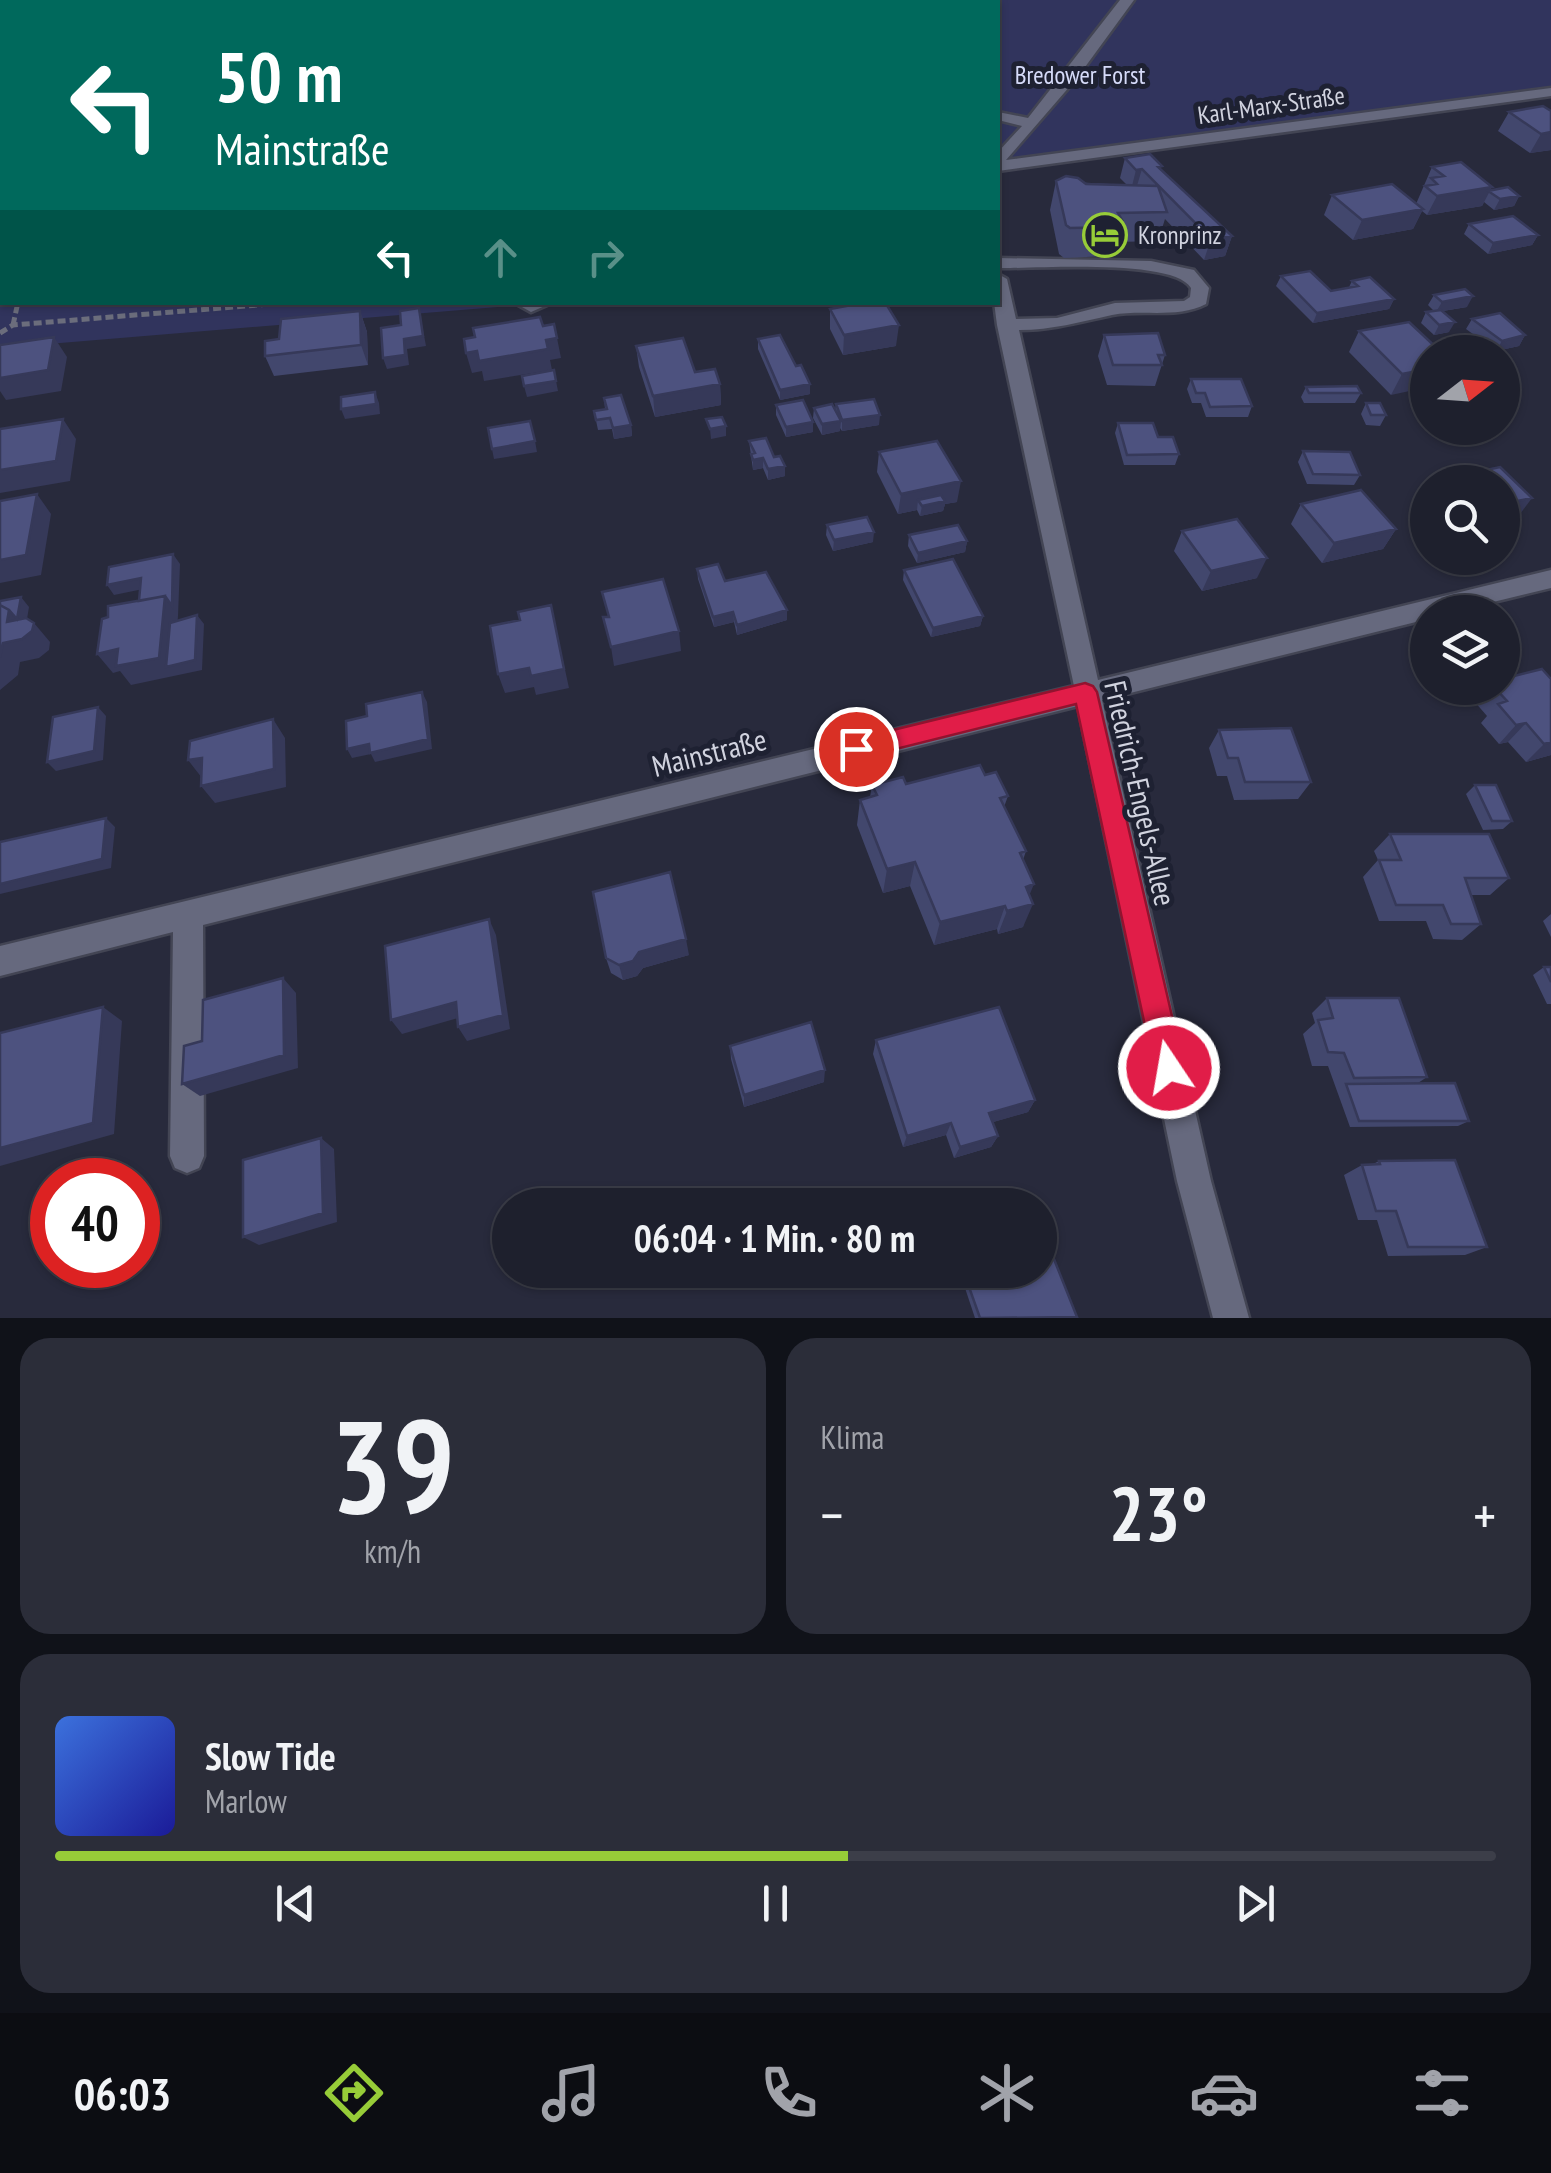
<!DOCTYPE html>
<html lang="de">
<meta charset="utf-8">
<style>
:root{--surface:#1e202d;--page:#2b2d39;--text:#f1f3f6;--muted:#a1a3aa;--line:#3c3e49;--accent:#97cc38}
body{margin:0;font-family:"PT Sans Narrow",sans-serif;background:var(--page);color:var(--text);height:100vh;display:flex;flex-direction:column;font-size:38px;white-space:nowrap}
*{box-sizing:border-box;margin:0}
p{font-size:32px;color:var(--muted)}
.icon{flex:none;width:55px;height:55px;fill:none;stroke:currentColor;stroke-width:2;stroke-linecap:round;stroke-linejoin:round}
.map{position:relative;height:1318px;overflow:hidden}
.details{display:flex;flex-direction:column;gap:20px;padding:20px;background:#101219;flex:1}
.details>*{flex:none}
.guide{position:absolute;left:0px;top:0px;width:1000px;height:305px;box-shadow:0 2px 8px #0004,0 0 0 2px var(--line);background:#00695c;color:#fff;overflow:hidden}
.needle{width:65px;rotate:73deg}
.buttons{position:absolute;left:1410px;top:335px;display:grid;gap:20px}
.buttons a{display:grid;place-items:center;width:110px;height:110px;border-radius:50%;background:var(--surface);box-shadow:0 2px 8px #0004,0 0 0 2px var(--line);font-size:50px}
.speed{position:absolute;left:30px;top:1158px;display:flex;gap:20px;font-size:50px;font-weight:700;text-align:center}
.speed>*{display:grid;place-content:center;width:130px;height:130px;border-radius:50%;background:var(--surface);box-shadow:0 2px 8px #0004,0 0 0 2px var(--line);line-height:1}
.speed .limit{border:15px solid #d22;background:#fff;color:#111}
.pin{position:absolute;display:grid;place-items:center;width:85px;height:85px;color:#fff;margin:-42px;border:5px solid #fff;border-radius:50%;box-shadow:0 2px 10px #0007}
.me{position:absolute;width:110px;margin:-55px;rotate:348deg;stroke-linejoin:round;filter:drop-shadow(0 0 8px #0008)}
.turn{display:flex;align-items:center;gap:35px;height:210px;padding:0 50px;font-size:45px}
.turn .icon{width:130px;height:130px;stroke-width:2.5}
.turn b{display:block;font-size:70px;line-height:85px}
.lanes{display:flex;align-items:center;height:95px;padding:0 50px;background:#0003;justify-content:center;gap:50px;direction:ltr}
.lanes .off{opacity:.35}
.big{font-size:75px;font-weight:700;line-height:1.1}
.details .card{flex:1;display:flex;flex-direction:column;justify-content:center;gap:15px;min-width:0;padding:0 35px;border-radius:30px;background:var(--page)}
.details .dial{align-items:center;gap:0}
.dial b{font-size:130px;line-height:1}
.song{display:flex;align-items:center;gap:30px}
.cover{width:120px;height:120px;border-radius:15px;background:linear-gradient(135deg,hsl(220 70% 55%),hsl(240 70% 35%))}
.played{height:10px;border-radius:5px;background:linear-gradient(90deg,var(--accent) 55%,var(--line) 55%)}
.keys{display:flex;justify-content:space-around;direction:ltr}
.heat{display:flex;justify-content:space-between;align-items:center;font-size:55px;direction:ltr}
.details .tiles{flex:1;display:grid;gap:20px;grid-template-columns:1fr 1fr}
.card:last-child{grid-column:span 2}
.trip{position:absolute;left:492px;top:1188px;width:565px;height:100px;border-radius:50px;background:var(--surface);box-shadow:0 2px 8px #0004,0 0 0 2px var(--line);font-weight:700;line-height:100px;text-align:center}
.dock{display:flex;height:160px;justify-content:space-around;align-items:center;background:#0c0d12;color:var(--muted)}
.dock .icon{width:70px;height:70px}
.dock .current{color:var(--accent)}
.dock b{font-size:45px;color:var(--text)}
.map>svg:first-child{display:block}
.green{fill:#31345d}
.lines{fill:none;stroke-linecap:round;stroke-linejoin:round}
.minor-casing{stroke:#434554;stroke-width:5}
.path-far1{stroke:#6b6d7c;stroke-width:4;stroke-dasharray:6 2.5;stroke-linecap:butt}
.path{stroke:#6b6d7c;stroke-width:5;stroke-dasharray:8 4;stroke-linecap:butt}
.minor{fill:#66697e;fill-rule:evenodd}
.wall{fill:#42476d}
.shaded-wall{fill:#363959}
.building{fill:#4d527f;stroke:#363959;stroke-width:2.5}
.route{fill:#e11d48;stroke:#92132f;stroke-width:2.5}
.labels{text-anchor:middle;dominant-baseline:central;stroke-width:10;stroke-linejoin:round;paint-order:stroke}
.far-park-label{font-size:25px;fill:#d6dbf9;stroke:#1e2132}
.far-street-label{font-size:25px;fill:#d1d3df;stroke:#1e2132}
.far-poi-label{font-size:25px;fill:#d1d3df;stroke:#1e2132;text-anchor:start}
.street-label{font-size:30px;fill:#d1d3df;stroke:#1e2132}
</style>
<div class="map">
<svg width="1551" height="1318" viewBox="0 0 1551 1318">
<rect width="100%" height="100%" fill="#282a3c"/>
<path class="green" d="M0,0H1551V87L998,164V2H2V302L545,303L0,348Z"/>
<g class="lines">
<g class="minor-casing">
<path id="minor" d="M803,0H818L820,2H805Z
M1120,0H1134L1077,78L1006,160L1551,88V96L998,171V152L1022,126L998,120V112L1028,118Z
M0,3H2V11H0Z
M998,258L1151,261L1194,270L1209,288L1206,304C1177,319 1143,309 1112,315C1080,322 1052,330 1019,330L1098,680L1551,570V588L1452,612H1428V619L1102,700L1211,1181L1249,1318H1213L1177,1181L1078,706L203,925L204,1156L199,1168L187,1173L175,1168L170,1156L173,932L0,976V946L1074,686L997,325L994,302H998V274L1007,279L1016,319L1057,318L1115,303L1184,301L1190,297L1191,288C1173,258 1034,269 998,268Z
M513,302H554L531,312Z"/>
</g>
<path class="path-far1" d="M543,0L548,2
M574,2L591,0"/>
<path class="path" d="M13,325L18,302
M0,333L13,325L295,302"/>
<use href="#minor" class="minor"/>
</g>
<path class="wall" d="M1551,111V150L1530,153L1498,131L1509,112Z
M1125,158L1161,170L1232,236L1225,256L1204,260L1165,219L1158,241L1117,242L1115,249L1110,250L1108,256L1064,258L1059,254L1050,210L1056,181L1127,185L1120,178Z
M1432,167L1490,190L1519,196L1514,206L1494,210L1484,202L1482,206L1427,215L1422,211L1413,229L1353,240L1324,215L1332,195L1416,204Z
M1469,224L1538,235L1532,245L1488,254L1464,234Z
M1281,276L1331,291L1349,287L1352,281L1394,299L1389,309L1313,323L1276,286Z
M1434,295L1467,307L1443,311L1449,332L1434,335L1421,323L1426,312L1434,311L1428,305Z
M842,302H885L896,346L843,355L830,329V309L842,307Z
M360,311L367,332L368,365L274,376L265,356L279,339Z
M1472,319L1525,335L1519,346L1496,351L1466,329Z
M1359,331L1441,352L1391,395L1349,352Z
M1104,335L1165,355L1155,386L1107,385L1098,356Z
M758,339L796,366L810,394L780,400L758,349Z
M636,346L720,384L721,405L655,417L639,367Z
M1191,379L1252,406L1248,417H1206L1201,403H1192L1187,389Z
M1306,387L1361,393L1355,403H1304L1301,397Z
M604,398L631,425L632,436L614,439L612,429L598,430L594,411L605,409Z
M1366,403L1386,415L1380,426L1366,425L1361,414Z
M836,404L879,425L842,431L840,428V431L822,435L813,418L814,408L835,410Z
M776,405L813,422V432L786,437L776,415Z
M1118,423L1179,454L1175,465H1124L1115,433Z
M749,441L774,457L785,476L768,480L763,468L753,470Z
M1303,451L1360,475L1354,485L1307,484L1298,462Z
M879,452L957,502L945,504L943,511L920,516L917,510L898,514L877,472Z
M1301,504L1396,529L1383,549L1322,563L1291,524Z
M827,525L873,542L833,551L826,535Z
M1182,531L1257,578L1202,591L1174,551Z
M909,535L967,541L965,552L917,563L908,546Z
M697,569L725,581L787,620L737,635L734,622L714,627L698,579Z
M904,570L983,616L980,626L931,637L903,580Z
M1551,679V755L1526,762L1508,742L1499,744L1481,723L1487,716L1474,701L1485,688H1502Z
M1219,730L1311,782L1298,799L1234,800L1227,776H1217L1209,748Z
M985,775L1008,796L1004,807L1026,851L1023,860L1029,895L1023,927L998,934L997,929L934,945L910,886L883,893L857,825L860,800L870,797L872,785L906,784Z
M1475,785L1512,821L1503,829L1483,830L1466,794Z
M1390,834L1509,878L1490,895H1471L1481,924L1462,940L1433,939L1426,921H1379L1363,877L1378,860L1374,851Z
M1551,914V937L1543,921Z
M689,955L643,968L637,976L623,980L611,973L606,958Z
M1544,967H1551V1004H1547L1533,975Z
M1327,998L1427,1077L1418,1083L1469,1121L1458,1126L1350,1127L1328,1066H1312L1303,1034L1315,1023L1312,1013Z
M876,1040L1035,1100L1028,1112L993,1122L998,1136L991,1147L954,1158L946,1135L903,1147L873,1054Z
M730,1046L824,1082L744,1107L731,1059Z
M1379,1161L1487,1247L1465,1255L1388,1256L1377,1220H1358L1344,1175L1362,1165L1373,1164Z
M959,1270H1040L1076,1318H975Z"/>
<path class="shaded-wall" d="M1551,132V150L1530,153L1541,134Z
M1142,169L1136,189L1131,190L1136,170Z
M1492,187L1482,206L1427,215L1437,196Z
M1519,196L1514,206L1494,210L1500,199Z
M1423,209L1413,229L1353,240L1362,220Z
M1538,235L1532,245L1488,254L1493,243Z
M1232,236L1225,256L1204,260L1211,239Z
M1473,296L1467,307L1436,312L1442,302Z
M1394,299L1389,309L1313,323L1317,313Z
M419,308L426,346L407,349L409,365L387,369L383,358L404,339Z
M360,311L367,332L368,365L361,345Z
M1455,322L1449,332L1434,335L1439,325Z
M899,325L896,346L843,355L844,335Z
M1525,335L1519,346L1496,351L1502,341Z
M54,337L67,357L61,391L6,400L0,391V378Z
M557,338L561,358L550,360L552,370L484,381L482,371L472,373L466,353Z
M1428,369V387L1391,395L1402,374Z
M556,381L558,391L527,397L524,386Z
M720,384L721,405L655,417L653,396Z
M810,384V394L780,400V390Z
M375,392L379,403L380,414L345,419L341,409Z
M880,415L879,425L842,431V420Z
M63,419L76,439L70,481L0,493V470Z
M841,421L840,431L822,435V424Z
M813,422V432L786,437V427Z
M631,425L632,436L614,439L613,428Z
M726,426V436L711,439L710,429Z
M535,441L537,452L494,459L492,449Z
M763,458V468L753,470V460Z
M785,466V476L768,480V469Z
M961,481L957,502L945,504L943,511L920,516L922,506L918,500L917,510L898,514L901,494Z
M37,494L51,514L41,575L0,583V560Z
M1532,498L1517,518L1502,521V504Z
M1396,529L1383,549L1322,563L1334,543Z
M874,532L873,542L833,551L834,540Z
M967,541L965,552L917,563L918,553Z
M173,554L180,564L178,616L174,665L197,615L204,624L202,670L131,685L120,671L113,673L97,654L145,621Z
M1267,558L1257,578L1202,591L1211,571Z
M141,578L148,588L114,595L107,585Z
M21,597L29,607L24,637L34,623L50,642L49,650L39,658L20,662L18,675L0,690V657L3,643L0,628L9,610Z
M551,605L569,688L536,695L534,687L505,693L498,674Z
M787,610V620L737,635V625Z
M733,612L734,622L714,627L713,617Z
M983,616L980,626L931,637L933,628Z
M679,631L681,651L614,666L611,647Z
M422,692L427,702L432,749L375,762L371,754L352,758L347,749Z
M98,707L106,716L103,760L56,771L47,762Z
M273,719L285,738L286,787L215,803L201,786Z
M1526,723L1508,742L1499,744L1516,725Z
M1551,742V755L1526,762L1544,744Z
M202,758V778L188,760Z
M106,818L115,827L111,868L0,894V884Z
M915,862L910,886L883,893L887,869Z
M1034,884L1025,906L1033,904L1023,927L998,934L1007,911L1026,887Z
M1005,906L997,929L934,945L940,922Z
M489,919L496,935L510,1029L467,1041L458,1027Z
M686,939L689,955L643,968L637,976L623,980L619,965L639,952Z
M283,978L296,993L298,1068L200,1096L182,1084Z
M456,1002L465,1016L402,1034L391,1020Z
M103,1007L122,1021L114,1134L0,1166V1148Z
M825,1070L824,1082L744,1107V1095Z
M1035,1100L1028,1112L983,1125L989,1113Z
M951,1123L946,1135L903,1147L907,1136Z
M998,1136L991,1147L954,1158L960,1147Z
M321,1138L334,1149L337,1222L259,1245L243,1237Z"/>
<path class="building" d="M1543,106L1551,111V132L1541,134L1509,112Z
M1150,154L1162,166L1158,167L1232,236L1211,239L1142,169L1136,170L1125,158Z
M1461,162L1492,187L1437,196L1425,186L1437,184L1431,178L1444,176L1432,167Z
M1066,176L1078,178L1086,184L1158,186L1167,212L1118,213L1122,220L1113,221L1116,227L1070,228L1066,225L1056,181Z
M1392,184L1423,209L1362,220L1332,195Z
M1508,187L1519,196L1500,199L1488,191Z
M1513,216L1538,235L1493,243L1469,224Z
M1310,271L1331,291L1358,286L1352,281L1370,277L1394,299L1317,313L1281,276Z
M1465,289L1473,296L1442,302L1434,295Z
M844,302H885L899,325L844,335L830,309L846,306Z
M419,308L423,336L404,339L405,355L383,358L381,328L401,325L400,311Z
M1441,310L1455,322L1439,325L1426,312Z
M360,311L361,345L265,356V341L279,339L281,319Z
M1500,313L1525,335L1502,341L1472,319Z
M540,317L543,326L554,324L557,338L546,340L548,349L479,361L477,351L466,353L464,339L475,337L473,328Z
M1409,322L1441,352H1428V369L1402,374L1359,331Z
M1158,333L1165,355H1158L1162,365H1113L1104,335Z
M780,335L796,366L801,365L810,384L780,390L758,339Z
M54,337L48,370L0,378V345Z
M683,338L695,372L715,369L720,384L653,396L636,346Z
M554,370L556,381L524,386L522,376Z
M1191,379H1241L1252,406L1210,407L1205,393H1196Z
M1357,386L1361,393H1309L1306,387Z
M375,392L376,404L341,409V397Z
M621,395L631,425L613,428L610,418L596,420L594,411L607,409L604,398Z
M874,399L880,415L842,420L836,404Z
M803,400L813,422L786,427L776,405Z
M1366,403H1380L1386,415H1371Z
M832,404L841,421L822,424L814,408Z
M722,417L726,426L710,429L706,419Z
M63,419L56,461L0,470V429Z
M530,421L535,441L492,449L488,428Z
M1118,423H1153L1158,437H1173L1179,454L1127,455Z
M766,438L774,457L780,456L785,466L768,469L763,458L753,460L751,454L755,453L749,441Z
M937,441L961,481L901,494L879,452Z
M1303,451L1350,452L1360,475L1313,474Z
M1500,467L1532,498L1502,504V482H1441L1438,480Z
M1361,490L1396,529L1334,543L1301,504Z
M37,494L26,555L0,560V501Z
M941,495L945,501L922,506L918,500Z
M867,517L874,532L834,540L827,525Z
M1237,519L1267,558L1211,571L1182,531Z
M958,525L967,541L918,553L909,535Z
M173,554L172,606L165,596L139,601L141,578L107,585L109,567Z
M953,559L983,616L933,628L904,570Z
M718,564L725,581L766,572L787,610L737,625L733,612L713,617L697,569Z
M663,579L679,631L611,647L603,617H609L602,592Z
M165,596L159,658L116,666L118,649L97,654L102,619L108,617V606Z
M21,597L17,619L9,610L0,605V601Z
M0,605L9,610L7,622L26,618L34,623L32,631L22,639L3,643L0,657Z
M551,605L564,669L531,676L529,668L498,674L490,626L520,620L518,612Z
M197,615L195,660L166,667L170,623Z
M1542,669L1551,679V742L1544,744L1526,723L1516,725L1498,704L1507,701L1495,688H1502V679Z
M422,692L428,739L370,753L369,744L347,749L346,721L367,716L366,704Z
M98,707L94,751L47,762L53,717Z
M273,719L274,769L201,786L202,758L188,760L190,741Z
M1291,728L1311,782H1245L1238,758H1228L1219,730Z
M980,765L985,775L996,772L1008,796L1000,798L1026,851L1020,853L1034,884L1026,887L1033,904L1007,911L1005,906L940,922L915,862L887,869L860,800L877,795L872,785L903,777L906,784Z
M1475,785H1496L1512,821H1492Z
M106,818L102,859L0,884V842Z
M1390,834H1489L1509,878H1465L1481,924H1451L1443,905H1396L1379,860H1401Z
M670,872L686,939L639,952L633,961L619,965L606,958L593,892Z
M489,919L503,1015L458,1027L456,1002L391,1020L385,946Z
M1544,967H1551V982Z
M283,978L284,1055L182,1084L184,1046L202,1041L203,1000Z
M1327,998H1399L1427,1077L1354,1078L1344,1053L1328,1052L1318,1020L1333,1018Z
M103,1007L93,1123L0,1148V1033Z
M999,1007L1035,1100L989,1113L998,1136L960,1147L951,1123L907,1136L876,1040Z
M811,1022L825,1070L744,1095L730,1046Z
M1455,1083L1469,1121H1359L1346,1084Z
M321,1138L323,1213L243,1237V1160Z
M1455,1160L1487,1247H1408L1396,1211H1376L1362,1165L1380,1164L1379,1161Z
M1042,1229L1077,1317L980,1318L963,1270H1040V1230Z"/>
<path class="route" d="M1085,683L1093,686L1097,692L1184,1068L1179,1079L1169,1083L1159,1079L1154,1068L1076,704L856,759L848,756L844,749L848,742L856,739Z"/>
<defs>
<g id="hotel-ring" transform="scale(2.25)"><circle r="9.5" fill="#1e2132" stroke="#97cc38" stroke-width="1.5"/><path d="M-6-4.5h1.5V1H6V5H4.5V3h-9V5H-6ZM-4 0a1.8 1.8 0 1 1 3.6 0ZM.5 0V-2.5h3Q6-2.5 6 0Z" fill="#97cc38"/></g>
</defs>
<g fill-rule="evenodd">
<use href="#hotel-ring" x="1105" y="235"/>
</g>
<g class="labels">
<g class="far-park-label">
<text x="1080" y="75">Bredower Forst</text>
</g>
<g class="far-street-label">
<text transform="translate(1271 105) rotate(-8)">Karl-Marx-Straße</text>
</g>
<g class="far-poi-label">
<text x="1138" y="235">Kronprinz</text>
</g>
<g class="street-label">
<text transform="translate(709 752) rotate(-14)">Mainstraße</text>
<text transform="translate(1141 793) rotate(77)">Friedrich-Engels-Allee</text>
</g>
</g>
</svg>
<div class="buttons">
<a><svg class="needle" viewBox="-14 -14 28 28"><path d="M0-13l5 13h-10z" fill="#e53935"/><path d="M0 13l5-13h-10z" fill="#a1a3aa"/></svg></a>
<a><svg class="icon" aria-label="search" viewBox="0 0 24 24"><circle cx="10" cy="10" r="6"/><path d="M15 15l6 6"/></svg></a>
<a><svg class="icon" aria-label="layers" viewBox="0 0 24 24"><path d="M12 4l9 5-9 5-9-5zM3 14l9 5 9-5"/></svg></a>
</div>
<div class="speed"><div class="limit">40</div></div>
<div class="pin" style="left:856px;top:749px;background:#d93025"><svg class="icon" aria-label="arrive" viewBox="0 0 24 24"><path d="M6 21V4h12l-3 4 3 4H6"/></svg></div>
<svg class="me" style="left:1169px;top:1068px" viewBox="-20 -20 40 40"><circle r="17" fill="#e11d48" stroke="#fff" stroke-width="3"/><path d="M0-11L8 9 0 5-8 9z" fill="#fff"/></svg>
<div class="trip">06:04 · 1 Min. · 80 m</div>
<div class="guide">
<div class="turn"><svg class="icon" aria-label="left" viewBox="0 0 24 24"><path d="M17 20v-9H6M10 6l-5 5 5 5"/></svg><div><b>50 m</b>Mainstraße</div></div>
<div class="lanes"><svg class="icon" aria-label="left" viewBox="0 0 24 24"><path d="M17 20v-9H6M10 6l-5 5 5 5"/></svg><svg class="icon off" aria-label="ahead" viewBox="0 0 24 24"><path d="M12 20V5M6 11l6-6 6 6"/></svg><svg class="icon off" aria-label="right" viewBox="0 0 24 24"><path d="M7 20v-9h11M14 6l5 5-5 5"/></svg></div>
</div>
</div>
<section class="details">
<div class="tiles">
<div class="card dial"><b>39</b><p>km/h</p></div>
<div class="card"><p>Klima</p>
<div class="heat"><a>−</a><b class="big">23°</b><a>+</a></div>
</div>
<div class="card">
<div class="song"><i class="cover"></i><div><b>Slow Tide</b><p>Marlow</p></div></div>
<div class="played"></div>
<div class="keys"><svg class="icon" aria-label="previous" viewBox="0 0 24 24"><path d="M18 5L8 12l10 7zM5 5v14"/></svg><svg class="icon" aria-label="pause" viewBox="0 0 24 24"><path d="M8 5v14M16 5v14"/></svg><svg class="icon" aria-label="next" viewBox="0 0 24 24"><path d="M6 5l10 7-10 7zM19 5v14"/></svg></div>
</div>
</div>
</section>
<nav class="dock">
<b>06:03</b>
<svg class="icon current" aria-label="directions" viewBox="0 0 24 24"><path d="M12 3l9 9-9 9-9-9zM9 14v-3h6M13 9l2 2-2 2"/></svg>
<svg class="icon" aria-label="music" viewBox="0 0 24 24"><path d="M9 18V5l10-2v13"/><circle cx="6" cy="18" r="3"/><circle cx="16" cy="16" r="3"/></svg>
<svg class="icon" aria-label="phone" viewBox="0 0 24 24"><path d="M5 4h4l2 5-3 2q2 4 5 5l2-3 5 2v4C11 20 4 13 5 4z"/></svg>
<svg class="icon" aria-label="climate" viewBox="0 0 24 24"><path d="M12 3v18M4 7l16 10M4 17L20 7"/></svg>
<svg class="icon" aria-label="car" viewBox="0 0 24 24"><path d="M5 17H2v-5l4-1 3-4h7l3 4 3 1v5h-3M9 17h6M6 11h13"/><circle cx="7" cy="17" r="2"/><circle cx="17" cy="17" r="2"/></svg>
<svg class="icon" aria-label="filters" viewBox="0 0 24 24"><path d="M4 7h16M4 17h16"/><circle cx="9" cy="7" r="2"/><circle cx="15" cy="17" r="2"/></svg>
</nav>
